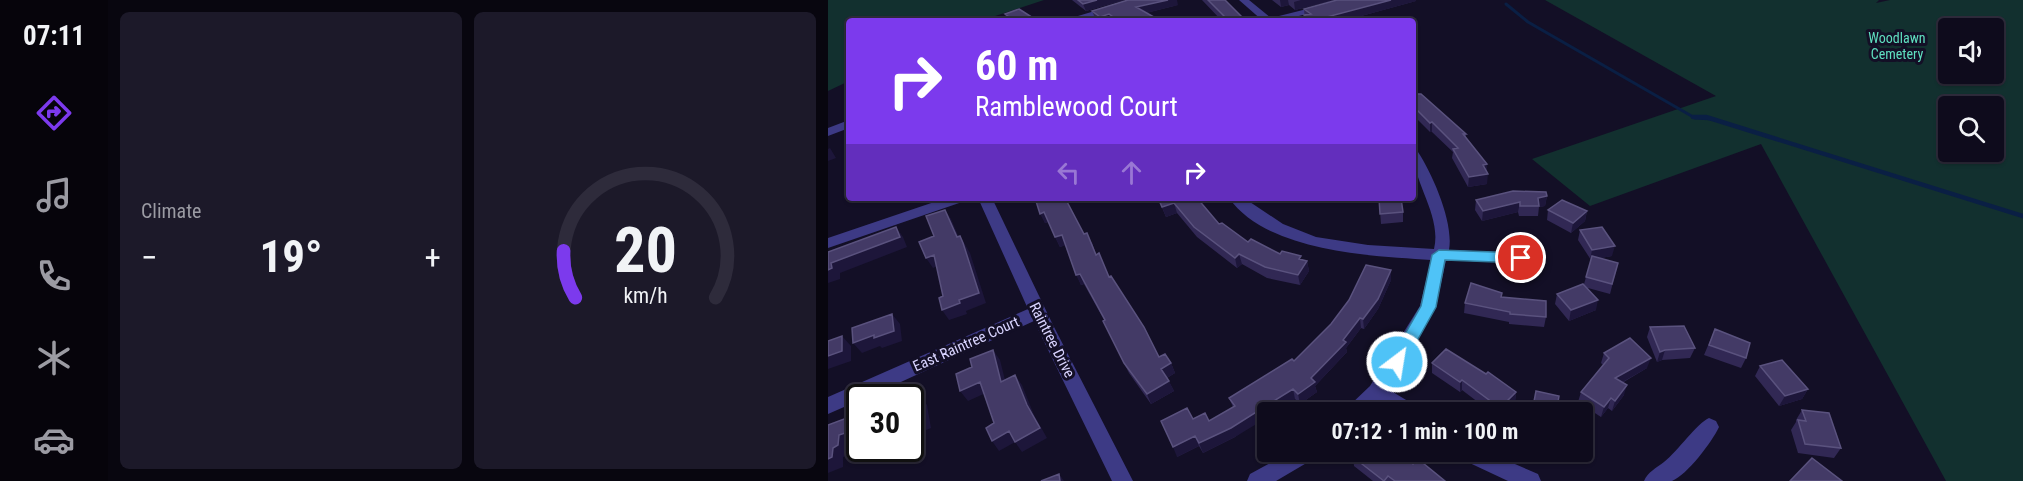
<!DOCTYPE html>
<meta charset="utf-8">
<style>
:root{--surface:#0e0b1c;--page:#1c1929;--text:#f1f3f6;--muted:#9b9ba3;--line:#2e2b3b;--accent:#7c3aed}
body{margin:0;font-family:"Roboto Condensed",sans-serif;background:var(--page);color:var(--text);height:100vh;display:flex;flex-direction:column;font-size:22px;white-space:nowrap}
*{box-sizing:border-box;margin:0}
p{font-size:20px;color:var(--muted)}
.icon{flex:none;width:33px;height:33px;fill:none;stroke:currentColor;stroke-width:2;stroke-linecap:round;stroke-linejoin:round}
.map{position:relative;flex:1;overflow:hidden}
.panel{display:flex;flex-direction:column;gap:12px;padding:12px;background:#08060f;width:720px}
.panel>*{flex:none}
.top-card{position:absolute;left:18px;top:18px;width:570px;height:183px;border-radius:6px;box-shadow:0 2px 4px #0004,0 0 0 2px var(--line);background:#7c3aed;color:#fff;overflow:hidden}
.tools{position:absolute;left:1110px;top:18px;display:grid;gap:12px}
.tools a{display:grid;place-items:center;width:66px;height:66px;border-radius:6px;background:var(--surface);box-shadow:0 2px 4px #0004,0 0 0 2px var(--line);font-size:30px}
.speed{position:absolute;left:18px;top:384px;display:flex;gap:12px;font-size:30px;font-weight:700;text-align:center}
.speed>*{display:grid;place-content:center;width:78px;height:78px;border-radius:50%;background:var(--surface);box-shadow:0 2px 4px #0004,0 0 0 2px var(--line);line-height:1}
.speed .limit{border:3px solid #111;border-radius:9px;background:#fff;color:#111}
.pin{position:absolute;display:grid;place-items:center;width:51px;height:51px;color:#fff;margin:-26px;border:3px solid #fff;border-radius:50%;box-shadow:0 2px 6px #0007}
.me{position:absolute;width:66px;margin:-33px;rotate:31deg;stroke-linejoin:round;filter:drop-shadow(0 0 4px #0008)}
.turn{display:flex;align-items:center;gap:21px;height:126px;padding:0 30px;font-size:27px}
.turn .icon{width:78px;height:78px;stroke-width:2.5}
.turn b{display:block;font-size:42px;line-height:51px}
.lanes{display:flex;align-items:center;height:57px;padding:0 30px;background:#0003;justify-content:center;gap:30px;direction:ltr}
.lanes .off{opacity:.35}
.big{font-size:45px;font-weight:700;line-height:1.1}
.panel .tile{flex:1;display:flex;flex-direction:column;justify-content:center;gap:9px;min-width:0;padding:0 21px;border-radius:9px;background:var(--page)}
.panel .dial{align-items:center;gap:0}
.dial svg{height:156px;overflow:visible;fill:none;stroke:var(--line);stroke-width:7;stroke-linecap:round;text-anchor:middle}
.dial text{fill:var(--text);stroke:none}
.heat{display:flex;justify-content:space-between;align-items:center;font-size:33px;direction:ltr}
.panel .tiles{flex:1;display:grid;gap:12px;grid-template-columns:repeat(2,1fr)}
.trip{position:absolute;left:429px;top:402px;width:336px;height:60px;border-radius:6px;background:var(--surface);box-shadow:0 2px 4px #0004,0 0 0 2px var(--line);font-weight:700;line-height:60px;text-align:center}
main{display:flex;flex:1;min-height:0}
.menu{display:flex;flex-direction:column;width:108px;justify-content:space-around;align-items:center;background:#06040b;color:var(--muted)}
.menu .icon{width:42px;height:42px}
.menu .on{color:var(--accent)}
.menu b{font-size:27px;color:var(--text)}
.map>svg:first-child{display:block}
.green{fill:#12302f;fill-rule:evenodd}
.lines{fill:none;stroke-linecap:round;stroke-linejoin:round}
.stream-far1{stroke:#0a1f44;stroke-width:3}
.stream{stroke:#0a1f44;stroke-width:4.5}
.minor{fill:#3d3a85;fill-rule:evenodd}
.wall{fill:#312854}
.shaded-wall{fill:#1d163a}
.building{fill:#433a66;stroke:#5a527e;stroke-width:1.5}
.route{fill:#4fc3f7;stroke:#337fa1;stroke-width:1.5}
.labels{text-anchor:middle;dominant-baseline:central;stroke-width:6;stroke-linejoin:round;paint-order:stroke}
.far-park-label{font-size:14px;fill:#5fe0c0;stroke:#130f26}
.street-label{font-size:15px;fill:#d9d4ff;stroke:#130f26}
</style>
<main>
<nav class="menu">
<b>07:11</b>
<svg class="icon on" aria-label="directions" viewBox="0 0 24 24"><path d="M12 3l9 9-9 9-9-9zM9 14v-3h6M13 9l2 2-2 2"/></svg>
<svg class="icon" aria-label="music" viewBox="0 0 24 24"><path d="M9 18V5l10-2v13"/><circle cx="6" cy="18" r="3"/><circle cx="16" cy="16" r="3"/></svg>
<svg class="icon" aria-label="phone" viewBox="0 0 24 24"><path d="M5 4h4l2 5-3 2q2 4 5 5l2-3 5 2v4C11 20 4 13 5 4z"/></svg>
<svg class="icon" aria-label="climate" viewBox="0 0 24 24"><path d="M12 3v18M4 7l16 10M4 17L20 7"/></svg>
<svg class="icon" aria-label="car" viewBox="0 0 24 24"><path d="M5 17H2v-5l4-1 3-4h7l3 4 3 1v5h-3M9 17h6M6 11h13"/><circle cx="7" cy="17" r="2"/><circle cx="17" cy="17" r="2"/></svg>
</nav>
<section class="panel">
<div class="tiles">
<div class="tile"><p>Climate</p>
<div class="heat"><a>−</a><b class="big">19°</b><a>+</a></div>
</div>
<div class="tile dial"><svg viewBox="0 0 100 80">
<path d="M14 69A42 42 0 1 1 86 69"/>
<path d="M14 69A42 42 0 0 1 8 45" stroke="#7c3aed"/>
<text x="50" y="56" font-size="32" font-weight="700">20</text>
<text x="50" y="72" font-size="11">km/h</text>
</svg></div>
</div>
</section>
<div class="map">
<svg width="1195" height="481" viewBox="0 0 1195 481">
<rect width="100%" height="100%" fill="#130f26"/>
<path class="green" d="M0,0H216L152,21H21V81L0,91Z
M717,0H1051L1048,3L1062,0H1195V481H1118L933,144L762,206L704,159L888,96ZM1166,28V74H1120V28ZM1166,106V152H1120V106Z"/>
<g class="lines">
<path class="stream-far1" d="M678,4L700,22L867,118L885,119"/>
<path class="stream" d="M865,117H877
M878,117L1195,216"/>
<path class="minor" d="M304,0H319L249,21H233Z
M411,0H421L443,18L515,0H531L452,21H435Z
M21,120V128L0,136V128Z
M585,151L590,152C605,175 626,223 621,250L693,253L698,254L701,258L698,262L693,263L618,260L608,307L560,389L588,406L590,412H566L550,403L540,412H519L521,406L542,386L592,306L603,260C544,256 439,252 401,198H416L455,224L488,237L540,245L606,249C614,216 585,183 585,151Z
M118,198H139L137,201L0,248V238Z
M150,198H164L225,325L305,481H284L206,321L38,398H32V400L0,414V397L200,309Z
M881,418L888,421L891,427C884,442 859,475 844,481C837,481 824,481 816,481C820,472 828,468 836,462C850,451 869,423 881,418Z
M462,452H490L487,458L448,481H419L422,474Z
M628,452H659L710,474L713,481H680L631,458Z"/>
</g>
<path class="wall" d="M244,0H296L258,11Z
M374,0H397L418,21H394Z
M444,0H506L467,10L461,5L453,7Z
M588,1L515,21H477L476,9Z
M350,5L318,13L333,21H270L267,18L264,11Z
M177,14L210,21H180Z
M585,90L638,134V137L659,164V184L640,187L624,158L625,152L604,132H602L585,115Z
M719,196L717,206L711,207L710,216H691L690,212L654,221L647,210L648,200Z
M205,198H237L256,234L264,243L268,254L281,277L331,357L343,363L347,373L339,378L346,391L323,404L301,373L275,321L276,320L256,284L253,285L237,245L232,247L220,222L217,223L208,202L207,203Z
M330,198H369L391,224L420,242L452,254L479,261L481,271L472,285L439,278L414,264L409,268L369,237L349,213L338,217Z
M551,198L575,212V222L553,224Z
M720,210L759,211L757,221L743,233L719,220Z
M752,230L784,256L772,258L790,263L782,294L760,288L768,310L741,321L727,304L729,294L756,284L763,260L750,240Z
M563,280L550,309L536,329L533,328L518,348L519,352L487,386L489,392L472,404L467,399L446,412H440L407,437L375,453L371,446L349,457L365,419L381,421L405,407L401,398L466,361Z
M674,297L718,317L716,327L681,324V322L636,313L637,303Z
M822,327L867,348L862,358L834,360L829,362L819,337Z
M887,329L918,358L913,368L876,355Z
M776,353L819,368L794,383L796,395L784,411L780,408L773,417L750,402L753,392L775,365L773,363Z
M604,363L658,374L688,392L687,402L676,412H663L634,390L632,392L604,373Z
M932,366L980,389L974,399L951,406L927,376Z
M974,410L1013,448L1006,458L970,453L963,430L968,422V420Z
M525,457L585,464L617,481H545L526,466Z"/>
<path class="shaded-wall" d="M269,0H296L258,11L255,4Z
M340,0H349L350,5L310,15L308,7Z
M452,0H460L461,5L453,7Z
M473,0H506L467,10L466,2Z
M563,0H588V1L515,21H496L495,18Z
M281,14L283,21H274L272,17Z
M604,122V132H602V123Z
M2,148L8,158L0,161V149Z
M659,164V174L655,165Z
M660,174L659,184L640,187L641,177Z
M719,196L717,206L711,207L710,198Z
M692,202L690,212L654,221L655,211Z
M346,203L349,213L338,217L334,207Z
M117,210L123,219L135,247L129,237Z
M759,211L757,221L743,233L745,223Z
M216,212L221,222L217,223L212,214Z
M68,227L75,237L79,247L12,273V279L0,283V270L3,263Z
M234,235L239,245L232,247L227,237Z
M132,236L142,253L158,303L138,311L139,314L121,320L114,310Z
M787,246L784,256L762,260L764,250Z
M411,254L414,264L409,268L407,258Z
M106,255L112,265L105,268L98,258Z
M479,261L481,271L472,285L470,275Z
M563,270V280L550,309L536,329L535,319Z
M252,274L256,284L253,285L248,275Z
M770,300L768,310L741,321L743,310Z
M64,314L72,324L74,341L54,348L52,346L34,353L25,343Z
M532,318L533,328L518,348L519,352L487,386L489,392L472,404L470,394L515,340Z
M14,336L23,346V361L0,369V356Z
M165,350L172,360L180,392L173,382Z
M837,350L834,360L829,362L832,352Z
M823,358L819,368L784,388L787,378Z
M343,363L347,373L337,379L333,369Z
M187,375L194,385L206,415L219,438L194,452L187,442L199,405Z
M634,380V390L632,392V382Z
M341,381L346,391L323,404L319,394Z
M152,382L160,392L140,401L132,391Z
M799,385L796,395L784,411L787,401Z
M465,389L467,399L446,412H440V417L407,437L375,453L371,443Z
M980,389L974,399L951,406L957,396Z
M688,392L687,402L676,412H672V408Z
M91,395L99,405L103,428L82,437V423Z
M783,398L780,408L773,417L776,407Z
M32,428V441L21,445V455L15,457V467L0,473V459L11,435Z
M181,431L189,441L171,451L164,441Z
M367,436L371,446L349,457L345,447Z
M231,474L236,481H232Z"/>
<path class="building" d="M250,0H269L255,4Z
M300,0H340L308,7L333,21H291L281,14L272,17L264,11Z
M380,0H397L418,21H401Z
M509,0H563L495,18L499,21H482L476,15L483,14L476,9Z
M191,9L210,21H187L177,14Z
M585,90L590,94H593L638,134H635L659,164L655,165L660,174L641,177L625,149L630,148L604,122L602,123L585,106Z
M685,191L718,192L719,196L710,198L711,206H692V202L655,211L648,200Z
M207,198H237L256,234L259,233L268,255L271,253L281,277L283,276L316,327L331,357L337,354L343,363L333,369L341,381L319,394L296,363L275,321L277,320L252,274L248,275L234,235L227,237L216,212L212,214Z
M330,198H369L391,224L394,223L420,242L423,239L452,254L454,251L473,256L471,259L479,261L470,275L437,267L411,254L407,258L366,227L346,203L334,207Z
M551,198H573L575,212L552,214Z
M734,200L759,211L745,223L720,210Z
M117,210L129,237L132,236L135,243L151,293L131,300L132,303L114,310L111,298L115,296L106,255L98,258L91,242L106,236L98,216Z
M68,227L72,237L3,263L4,268L0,270V252Z
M774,227L787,246L764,250L752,230Z
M764,256L790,263L784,284L758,277Z
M538,265L563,270L550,299L535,319L532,318L515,340L518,342L483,378L487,382L470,394L465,389L403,428L371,443L367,436L345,447L333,421L359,408L365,419L377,413L381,421L407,406L401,398L464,359L466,361L503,324L521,300Z
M643,283L674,293L673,297L718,301V317L682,314V312L637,303Z
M755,284L770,300L743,310L729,294Z
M64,314L66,331L46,338V335L25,343L24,328Z
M856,326L867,348L837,350L832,352L822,327Z
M887,329L922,343L918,358L881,345Z
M14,336V351L0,356V341Z
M802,338L823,358L787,378L799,385L787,401L783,398L776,407L753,392L781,358L776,353Z
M618,349L658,374L660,372L688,392L672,408L634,380L632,382L604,363Z
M165,350L173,382L187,375L199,405L212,428L187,442L181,431L164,441L158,428L166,423L152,382L132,391L128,374L144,367L142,359Z
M954,360L980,389L957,396L932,366Z
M708,391L731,396L729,408L741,411V412H704Z
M91,395L95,418L82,423V398Z
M974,410L1001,413L1013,448L977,444L970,420L978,421Z
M32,413V428L11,435L10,445L5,448L4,457L0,459V425Z
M530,452H568L585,464L590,459L617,481H567L560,476L556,481L525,457Z
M984,458L1014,481H962Z
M231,474L232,481H213Z"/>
<path class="route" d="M611,250L693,253L700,258L693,263L617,260L608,307L575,366L569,368L563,366L561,362L593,306L604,255Z"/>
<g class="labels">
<g class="far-park-label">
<text x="1069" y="38">Woodlawn<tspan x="1069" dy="16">Cemetery</tspan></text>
</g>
<g class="street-label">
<text transform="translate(224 340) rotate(63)">Raintree Drive</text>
<text transform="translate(138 344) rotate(-24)">East Raintree Court</text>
</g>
</g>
</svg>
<div class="tools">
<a><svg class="icon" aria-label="sound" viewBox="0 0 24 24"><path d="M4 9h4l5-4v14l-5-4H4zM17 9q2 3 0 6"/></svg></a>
<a><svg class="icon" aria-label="search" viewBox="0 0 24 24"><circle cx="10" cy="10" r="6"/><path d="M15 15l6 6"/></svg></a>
</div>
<div class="speed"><div class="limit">30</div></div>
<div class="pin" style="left:693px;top:258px;background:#d93025"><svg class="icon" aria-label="arrive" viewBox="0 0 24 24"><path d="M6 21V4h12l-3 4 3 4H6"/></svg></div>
<svg class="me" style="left:569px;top:362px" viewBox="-20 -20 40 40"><circle r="17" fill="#4fc3f7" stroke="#fff" stroke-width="3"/><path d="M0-11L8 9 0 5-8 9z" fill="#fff"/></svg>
<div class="trip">07:12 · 1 min · 100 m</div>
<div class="top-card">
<div class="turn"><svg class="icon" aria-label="right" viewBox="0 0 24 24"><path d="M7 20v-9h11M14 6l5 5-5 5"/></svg><div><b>60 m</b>Ramblewood Court</div></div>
<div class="lanes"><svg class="icon off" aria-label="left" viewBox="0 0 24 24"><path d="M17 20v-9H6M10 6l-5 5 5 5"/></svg><svg class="icon off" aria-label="ahead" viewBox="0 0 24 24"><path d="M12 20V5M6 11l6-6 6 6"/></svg><svg class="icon" aria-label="right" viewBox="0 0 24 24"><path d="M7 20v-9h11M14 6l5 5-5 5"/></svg></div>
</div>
</div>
</main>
